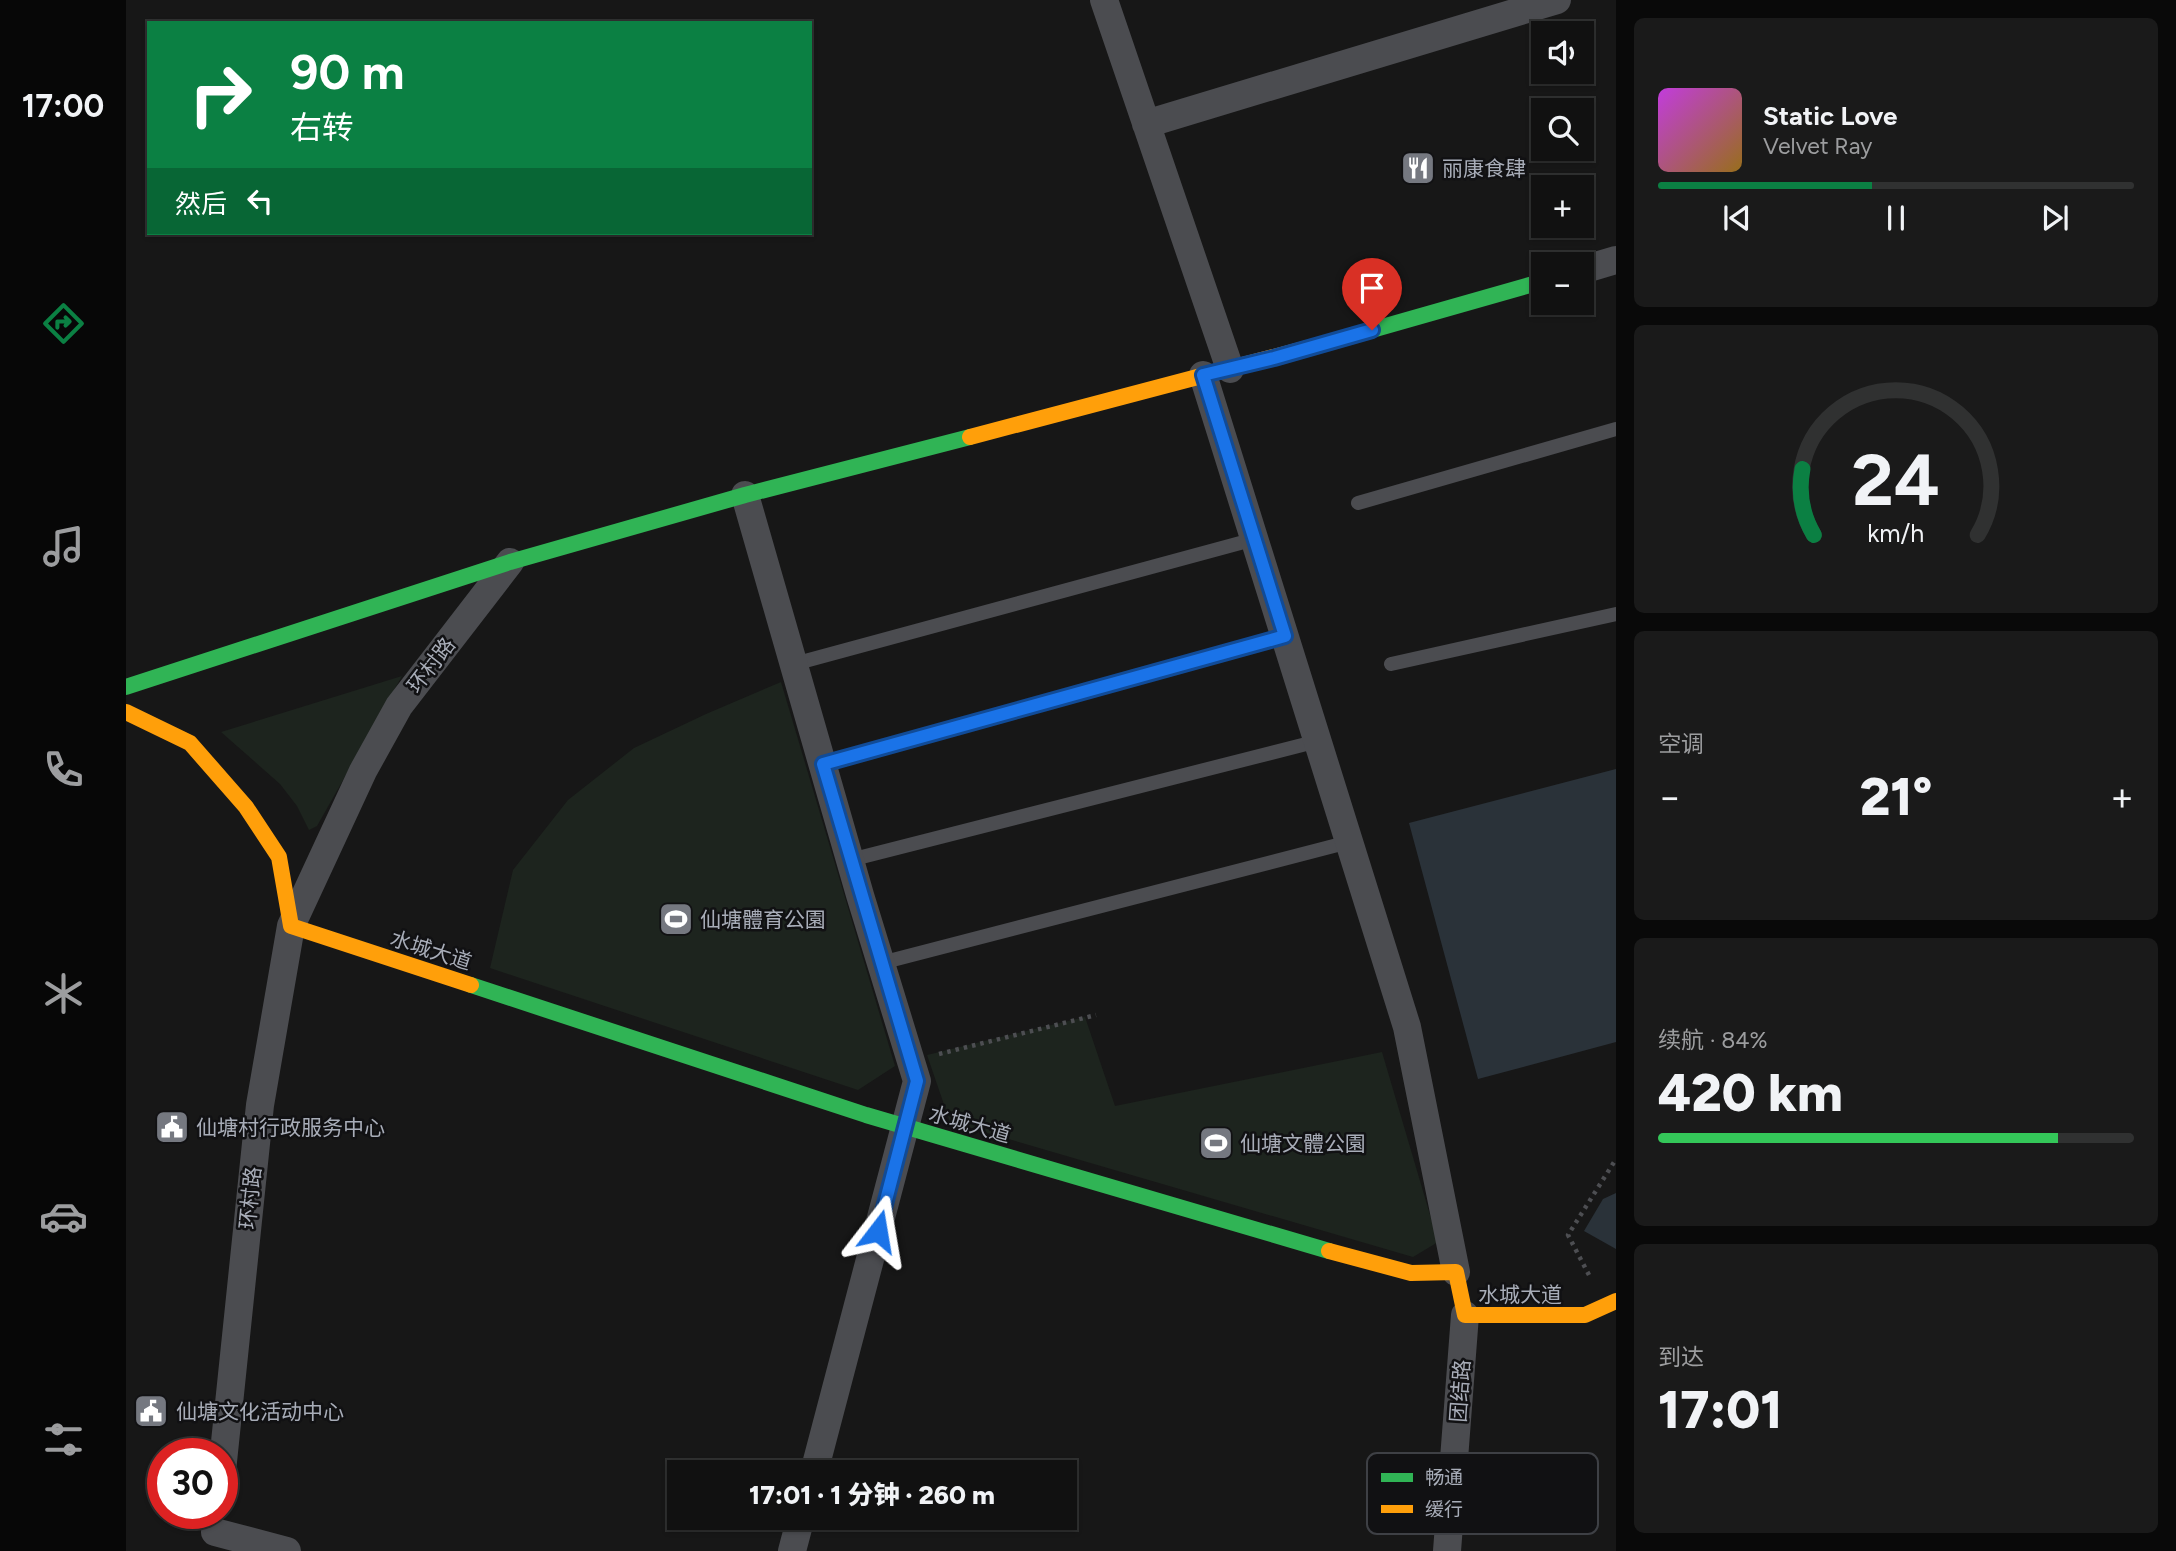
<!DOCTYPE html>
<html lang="zh">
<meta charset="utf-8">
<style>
:root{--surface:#111;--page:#1a1a1a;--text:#f1f3f6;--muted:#9c9d9f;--line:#303131;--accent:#0b8043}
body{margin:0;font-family:Figtree,"Noto Sans SC",sans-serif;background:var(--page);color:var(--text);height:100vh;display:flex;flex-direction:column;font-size:26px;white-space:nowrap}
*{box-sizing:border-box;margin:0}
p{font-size:23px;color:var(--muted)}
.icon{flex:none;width:38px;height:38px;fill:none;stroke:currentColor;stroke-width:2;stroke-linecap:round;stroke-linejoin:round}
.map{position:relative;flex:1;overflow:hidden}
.panel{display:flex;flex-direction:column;gap:18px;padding:18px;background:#090909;width:560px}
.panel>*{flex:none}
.hud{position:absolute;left:21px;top:21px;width:665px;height:214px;border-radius:0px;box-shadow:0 2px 5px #0004,0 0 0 2px var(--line);background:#0b8043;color:#fff;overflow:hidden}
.tools{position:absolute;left:1405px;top:21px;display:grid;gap:14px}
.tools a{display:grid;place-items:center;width:63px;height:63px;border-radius:0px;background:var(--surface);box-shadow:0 2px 5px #0004,0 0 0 2px var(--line);font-size:35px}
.speed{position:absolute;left:21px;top:1438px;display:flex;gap:14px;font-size:35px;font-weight:700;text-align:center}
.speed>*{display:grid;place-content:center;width:91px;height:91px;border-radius:50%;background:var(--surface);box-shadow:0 2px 5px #0004,0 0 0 2px var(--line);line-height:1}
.speed .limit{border:10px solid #d22;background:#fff;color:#111}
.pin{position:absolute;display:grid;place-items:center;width:60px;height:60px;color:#fff;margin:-72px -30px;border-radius:50% 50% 50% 0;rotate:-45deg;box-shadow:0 0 7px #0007}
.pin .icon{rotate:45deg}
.me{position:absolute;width:77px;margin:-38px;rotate:14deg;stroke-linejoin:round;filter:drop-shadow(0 0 5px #0008)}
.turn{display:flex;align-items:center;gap:24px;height:147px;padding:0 28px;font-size:32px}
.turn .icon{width:91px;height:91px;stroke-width:2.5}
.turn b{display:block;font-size:49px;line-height:60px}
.then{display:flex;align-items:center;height:66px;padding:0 28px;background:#0003;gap:14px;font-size:26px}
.big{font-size:52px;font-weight:800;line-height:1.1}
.panel .card{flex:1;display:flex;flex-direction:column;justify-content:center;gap:10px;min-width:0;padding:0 24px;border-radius:10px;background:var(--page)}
.panel .dial{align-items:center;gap:0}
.dial svg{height:182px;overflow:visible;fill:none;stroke:var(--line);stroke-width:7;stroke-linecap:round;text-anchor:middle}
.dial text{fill:var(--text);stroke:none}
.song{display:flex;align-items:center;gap:21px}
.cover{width:84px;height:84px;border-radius:10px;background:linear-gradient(135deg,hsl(290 70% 55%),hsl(40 70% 35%))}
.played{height:7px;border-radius:4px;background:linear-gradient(90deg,var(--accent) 45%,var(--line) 45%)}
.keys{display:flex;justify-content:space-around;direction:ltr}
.heat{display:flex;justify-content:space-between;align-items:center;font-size:38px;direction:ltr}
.charge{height:10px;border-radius:5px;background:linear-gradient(90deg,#34c759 84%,var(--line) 0)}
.trip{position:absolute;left:541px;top:1460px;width:410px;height:70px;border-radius:0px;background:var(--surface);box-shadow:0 2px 5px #0004,0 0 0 2px var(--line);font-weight:800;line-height:70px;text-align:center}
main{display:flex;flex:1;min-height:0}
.dock{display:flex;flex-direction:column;width:126px;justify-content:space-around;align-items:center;background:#070707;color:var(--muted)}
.dock .icon{width:49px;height:49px}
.dock .active{color:var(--accent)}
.dock b{font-size:32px;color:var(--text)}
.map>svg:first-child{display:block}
.green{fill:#1d241e}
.water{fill:#2a3239}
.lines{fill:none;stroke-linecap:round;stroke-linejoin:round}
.path{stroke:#4d4e52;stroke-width:4.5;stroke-dasharray:3.5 5;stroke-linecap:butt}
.lane{stroke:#4b4c50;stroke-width:14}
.street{stroke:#4b4c50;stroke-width:28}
.fast{stroke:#30b455;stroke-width:16}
.slow{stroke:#ff9f0a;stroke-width:16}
.route-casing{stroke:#114b97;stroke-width:18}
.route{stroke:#1a73e8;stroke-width:12}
.labels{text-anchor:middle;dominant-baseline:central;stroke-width:5;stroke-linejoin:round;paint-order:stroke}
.poi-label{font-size:21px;fill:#a8adb8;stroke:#111113;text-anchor:start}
.street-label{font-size:21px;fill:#a8adb8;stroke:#111113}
.key{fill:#111113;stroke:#3e4045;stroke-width:2}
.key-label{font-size:19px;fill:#a8adb8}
</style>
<main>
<nav class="dock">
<b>17:00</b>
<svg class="icon active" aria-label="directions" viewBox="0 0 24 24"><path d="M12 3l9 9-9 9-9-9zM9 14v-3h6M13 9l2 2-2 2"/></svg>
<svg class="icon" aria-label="music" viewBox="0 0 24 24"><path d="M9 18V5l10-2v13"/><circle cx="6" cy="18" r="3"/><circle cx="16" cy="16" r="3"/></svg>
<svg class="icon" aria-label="phone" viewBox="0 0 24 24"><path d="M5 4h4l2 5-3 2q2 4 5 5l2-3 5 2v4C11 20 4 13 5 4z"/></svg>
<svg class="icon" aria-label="climate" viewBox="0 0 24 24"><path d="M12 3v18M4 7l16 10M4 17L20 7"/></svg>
<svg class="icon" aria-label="car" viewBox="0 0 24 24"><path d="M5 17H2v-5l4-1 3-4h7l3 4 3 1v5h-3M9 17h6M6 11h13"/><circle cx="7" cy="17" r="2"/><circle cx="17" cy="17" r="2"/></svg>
<svg class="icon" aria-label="filters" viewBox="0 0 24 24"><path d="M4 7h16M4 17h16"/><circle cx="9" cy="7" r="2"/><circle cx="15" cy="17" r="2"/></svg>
</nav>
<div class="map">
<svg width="1490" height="1551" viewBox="0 0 1490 1551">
<rect width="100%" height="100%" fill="#171717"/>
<path class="green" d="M276,676L191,826L183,830L171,806L154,784L95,732Z
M655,682L769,1066L732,1090L364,968L387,870L442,800L508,748L580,714Z
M959,1017L989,1106L1256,1052L1312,1242L1287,1257L824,1122L801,1055Z"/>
<path class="water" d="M1490,769V1042L1352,1079L1283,823Z
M1490,1193V1249L1458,1231L1477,1199Z"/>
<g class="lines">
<path class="path" d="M813,1054L970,1015
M1463,1275L1442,1235L1490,1159"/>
<path class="lane" d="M1232,503L1490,429
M668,664L1129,539
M1265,664L1490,614
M697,763L1159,636
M724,860L1192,741
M755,963L1223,842"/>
<path class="street" d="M978,0L1104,369
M1020,124L1431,0
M1456,270L1490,260
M1077,375L1281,1027L1330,1272
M619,495L734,895L791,1081L688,1472
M96,1471L134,1105L165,926L237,771L273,706L384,562
M89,1532L161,1551
M666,1551L675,1517
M1321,1551L1339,1315"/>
<path class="fast" d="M1193,345L1418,281
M0,687L384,562L619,495L844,437
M345,985L740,1115L1203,1251"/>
<path class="slow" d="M844,437L1193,345
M0,712L64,743L120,807L153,857L165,926L345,985
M1203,1251L1285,1273L1330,1272L1339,1315H1459L1490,1301"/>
</g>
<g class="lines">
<g class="route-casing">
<path id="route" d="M752,1231L791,1081L697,764L1159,636L1077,375L1148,358L1246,330"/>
</g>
<use href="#route" class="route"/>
</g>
<defs>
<g id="restaurant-square" transform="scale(1.75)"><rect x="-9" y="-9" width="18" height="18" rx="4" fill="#757880" stroke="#111113"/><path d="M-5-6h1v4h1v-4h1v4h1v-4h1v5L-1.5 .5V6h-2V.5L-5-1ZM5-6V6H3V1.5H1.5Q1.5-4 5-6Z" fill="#fff"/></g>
<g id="stadium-square" transform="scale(1.75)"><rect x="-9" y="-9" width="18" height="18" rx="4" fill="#757880" stroke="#111113"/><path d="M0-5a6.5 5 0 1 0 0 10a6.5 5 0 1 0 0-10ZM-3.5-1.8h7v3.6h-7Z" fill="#fff"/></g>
<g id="civic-square" transform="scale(1.75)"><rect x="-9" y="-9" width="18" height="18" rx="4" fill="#757880" stroke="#111113"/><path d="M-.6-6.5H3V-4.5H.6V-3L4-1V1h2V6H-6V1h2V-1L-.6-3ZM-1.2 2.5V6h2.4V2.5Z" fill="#fff"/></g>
</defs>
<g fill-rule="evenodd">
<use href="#restaurant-square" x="1292" y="168"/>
<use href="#stadium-square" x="550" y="919"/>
<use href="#civic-square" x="46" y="1127"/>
<use href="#stadium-square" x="1090" y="1143"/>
<use href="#civic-square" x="25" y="1411"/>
</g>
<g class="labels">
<g class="poi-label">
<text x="1316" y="168">丽康食肆</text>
<text x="574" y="919">仙塘體育公園</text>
<text x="70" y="1127">仙塘村行政服务中心</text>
<text x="1114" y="1143">仙塘文體公園</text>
<text x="50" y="1411">仙塘文化活动中心</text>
</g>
<g class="street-label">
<text transform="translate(305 665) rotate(-52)">环村路</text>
<text transform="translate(305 950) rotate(18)">水城大道</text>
<text transform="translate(844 1124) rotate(16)">水城大道</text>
<text transform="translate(124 1198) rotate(-84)">环村路</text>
<text x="1394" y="1294">水城大道</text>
<text transform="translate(1334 1391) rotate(-86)">团结路</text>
</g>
</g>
<rect x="1241" y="1453" width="231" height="81" rx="10" class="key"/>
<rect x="1255" y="1473" width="32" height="9" fill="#30b455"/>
<rect x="1255" y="1505" width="32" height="8" fill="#ff9f0a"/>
<g class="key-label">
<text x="1299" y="1484">畅通</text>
<text x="1299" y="1516">缓行</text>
</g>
</svg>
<div class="tools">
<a><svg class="icon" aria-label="sound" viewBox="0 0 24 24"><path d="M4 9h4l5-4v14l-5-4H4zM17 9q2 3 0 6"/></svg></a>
<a><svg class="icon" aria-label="search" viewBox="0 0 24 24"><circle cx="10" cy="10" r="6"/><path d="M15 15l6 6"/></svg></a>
<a>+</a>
<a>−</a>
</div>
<div class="speed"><div class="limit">30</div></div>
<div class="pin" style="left:1246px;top:330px;background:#d93025"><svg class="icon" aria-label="arrive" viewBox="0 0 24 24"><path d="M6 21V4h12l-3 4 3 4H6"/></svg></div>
<svg class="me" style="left:752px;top:1231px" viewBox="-20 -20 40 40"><path d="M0-17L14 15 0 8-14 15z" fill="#1a73e8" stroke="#fff" stroke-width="4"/></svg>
<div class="trip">17:01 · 1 分钟 · 260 m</div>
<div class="hud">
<div class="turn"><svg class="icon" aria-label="right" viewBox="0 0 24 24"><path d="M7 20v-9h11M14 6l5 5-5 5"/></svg><div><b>90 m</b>右转</div></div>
<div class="then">然后<svg class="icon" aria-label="left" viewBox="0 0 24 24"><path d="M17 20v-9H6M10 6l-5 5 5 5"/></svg></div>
</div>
</div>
<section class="panel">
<div class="card">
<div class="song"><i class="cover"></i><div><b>Static Love</b><p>Velvet Ray</p></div></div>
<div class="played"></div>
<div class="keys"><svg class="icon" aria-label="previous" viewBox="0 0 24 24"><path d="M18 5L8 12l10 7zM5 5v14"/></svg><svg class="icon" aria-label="pause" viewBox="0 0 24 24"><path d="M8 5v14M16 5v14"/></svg><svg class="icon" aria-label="next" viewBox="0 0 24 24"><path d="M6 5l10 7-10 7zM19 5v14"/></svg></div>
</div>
<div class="card dial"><svg viewBox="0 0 100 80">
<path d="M14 69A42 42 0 1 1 86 69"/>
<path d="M14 69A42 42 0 0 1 9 40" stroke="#0b8043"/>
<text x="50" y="56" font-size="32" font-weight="700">24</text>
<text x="50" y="72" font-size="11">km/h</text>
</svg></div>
<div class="card"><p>空调</p>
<div class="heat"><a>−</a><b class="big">21°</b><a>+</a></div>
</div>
<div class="card"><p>续航 · 84%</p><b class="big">420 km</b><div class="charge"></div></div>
<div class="card"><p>到达</p><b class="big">17:01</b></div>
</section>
</main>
